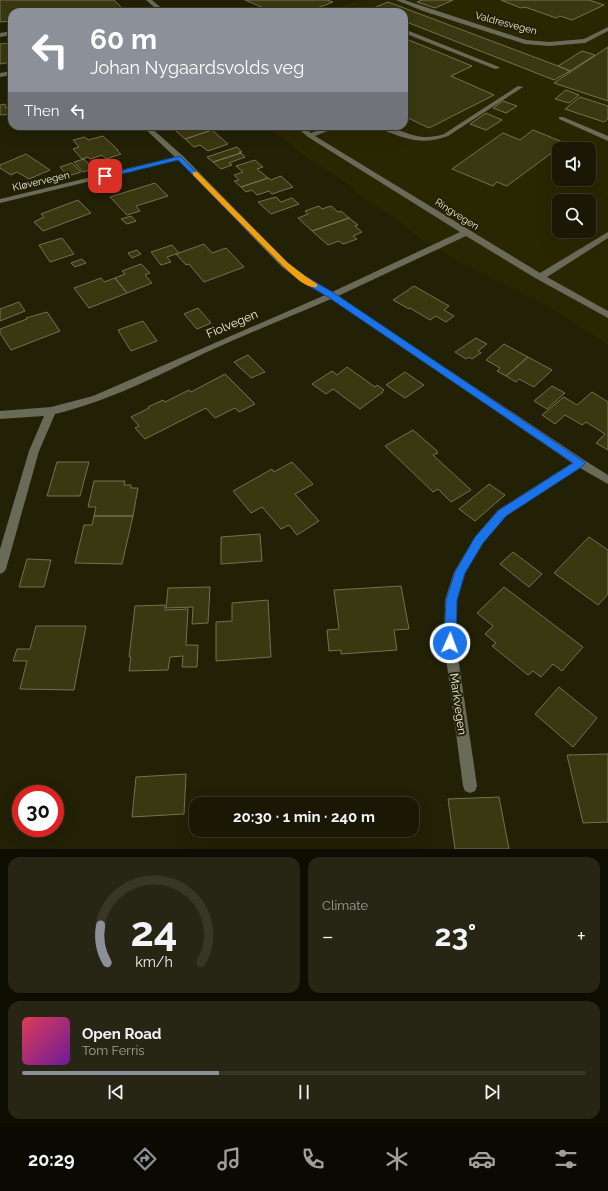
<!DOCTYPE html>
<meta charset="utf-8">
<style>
:root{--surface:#1a1804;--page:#272513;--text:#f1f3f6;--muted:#9fa09a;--line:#383726;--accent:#8c9099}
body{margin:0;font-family:Raleway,sans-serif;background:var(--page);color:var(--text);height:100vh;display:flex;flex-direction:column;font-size:15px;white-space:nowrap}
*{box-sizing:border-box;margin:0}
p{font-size:13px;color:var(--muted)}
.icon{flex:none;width:22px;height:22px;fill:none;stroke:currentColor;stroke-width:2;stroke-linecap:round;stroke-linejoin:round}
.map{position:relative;height:849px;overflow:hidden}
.side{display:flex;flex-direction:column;gap:8px;padding:8px;background:#0e0d02;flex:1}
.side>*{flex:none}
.banner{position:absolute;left:8px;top:8px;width:400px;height:122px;border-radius:12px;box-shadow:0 4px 16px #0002,0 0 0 1px var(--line);background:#8c9099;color:#fff;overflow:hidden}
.buttons{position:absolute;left:552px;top:142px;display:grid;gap:8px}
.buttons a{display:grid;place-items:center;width:44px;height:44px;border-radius:8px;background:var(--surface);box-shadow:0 4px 16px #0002,0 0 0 1px var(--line);font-size:20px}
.speed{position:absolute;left:12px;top:785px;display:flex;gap:8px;font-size:20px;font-weight:700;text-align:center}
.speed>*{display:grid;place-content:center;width:52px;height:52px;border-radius:50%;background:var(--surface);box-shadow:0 4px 16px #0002,0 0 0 1px var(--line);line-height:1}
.speed .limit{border:6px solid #d22;background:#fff;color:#111}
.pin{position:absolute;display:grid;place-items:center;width:34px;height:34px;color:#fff;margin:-17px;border-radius:8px;box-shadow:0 2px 6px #0006}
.me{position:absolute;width:44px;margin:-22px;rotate:2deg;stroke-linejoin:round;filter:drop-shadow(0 0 3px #0008)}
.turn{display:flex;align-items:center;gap:14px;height:84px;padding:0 16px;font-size:18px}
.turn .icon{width:52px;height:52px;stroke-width:2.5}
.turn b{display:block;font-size:28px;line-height:34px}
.then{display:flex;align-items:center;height:38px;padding:0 16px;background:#0003;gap:8px;font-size:15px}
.big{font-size:30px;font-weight:700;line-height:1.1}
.side .widget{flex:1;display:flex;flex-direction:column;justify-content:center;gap:6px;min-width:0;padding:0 14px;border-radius:12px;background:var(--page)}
.side .dial{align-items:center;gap:0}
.dial svg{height:104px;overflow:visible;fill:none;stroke:var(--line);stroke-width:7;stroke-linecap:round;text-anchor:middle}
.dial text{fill:var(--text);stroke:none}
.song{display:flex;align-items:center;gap:12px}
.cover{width:48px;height:48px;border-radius:6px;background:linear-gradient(135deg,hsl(350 70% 55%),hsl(280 70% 35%))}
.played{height:4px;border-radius:2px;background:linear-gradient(90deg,var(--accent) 35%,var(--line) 35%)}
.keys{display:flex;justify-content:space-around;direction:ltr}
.heat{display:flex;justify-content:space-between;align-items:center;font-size:22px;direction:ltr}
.side .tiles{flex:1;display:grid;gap:8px;grid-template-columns:1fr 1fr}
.widget:last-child{grid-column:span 2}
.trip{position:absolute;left:189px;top:797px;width:230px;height:40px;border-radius:12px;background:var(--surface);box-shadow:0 4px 16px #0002,0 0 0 1px var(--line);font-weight:700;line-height:40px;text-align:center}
.tab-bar{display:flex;height:64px;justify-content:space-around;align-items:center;background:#0a0a02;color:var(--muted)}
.tab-bar .icon{width:28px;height:28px}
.tab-bar .current{color:var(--accent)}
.tab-bar b{font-size:18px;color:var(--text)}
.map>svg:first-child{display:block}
.built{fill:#292702;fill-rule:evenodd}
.building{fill:#3a3810;stroke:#727153}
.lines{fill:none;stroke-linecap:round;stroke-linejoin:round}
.minor{fill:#6a6a59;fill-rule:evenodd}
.route{fill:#1a73e8;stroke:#114b97}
.slow{fill:#f59e0b}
.labels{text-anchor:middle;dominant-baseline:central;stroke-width:4;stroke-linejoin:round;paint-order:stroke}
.far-street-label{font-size:10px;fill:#ebebda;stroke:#222005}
.street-label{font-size:12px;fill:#ebebda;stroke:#222005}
</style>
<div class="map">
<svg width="608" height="849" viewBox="0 0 608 849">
<rect width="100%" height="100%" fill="#222005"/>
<path class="built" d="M358,0H608V345L544,304L456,260L422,240L389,214L367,201L345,182L307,158L268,126H404V12H323ZM559,149H589V179H559ZM559,201H589V231H559Z"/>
<path class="building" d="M0,0H114L123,9L94,12H12V21L0,22Z
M245,0H327L333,2L307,12H273Z
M422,0H453L435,8L417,2Z
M501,0H589L604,5L572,20L560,16L556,18L525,7L521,8Z
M388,2L558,66L570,71L554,80L404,21V12H380L371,9Z
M404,38L472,66L451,76L494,95L429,128L404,116Z
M12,43V62L0,64V44Z
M608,47V101L554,83Z
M582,51L595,55L570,71L558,66Z
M566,90L579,95L569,103L555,99Z
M580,97L608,106V119L604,122L565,109Z
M503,101L517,106L506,113L493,108Z
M5,104L6,108L12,107V114L0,115V105Z
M486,113L502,120L486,130L470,124Z
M179,126H207L212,130L185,139L176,131L182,129Z
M212,130L228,144L208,151L200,145L194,147L185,139Z
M533,130L565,143L507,186L497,182L493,186L452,169L503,133L520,140Z
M103,136L118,150H117L121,154L106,159L102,155L90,159L88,157L82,159L73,149L79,147L73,140L85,137L88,140Z
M237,147L242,152H239L241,153L213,162L207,157Z
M241,153L245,157L229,163L232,165L221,169L213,162Z
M26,154L50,170L29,179L17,172L11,175L0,168V165Z
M84,159L93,169L83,172L74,162Z
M255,160L263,167L257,169L268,178L241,187L234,181L239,180L234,175L243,172L236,166Z
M72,163L81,172L68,176L60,167Z
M281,176L293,187L272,194L269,191L257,195L252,190L246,192L241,187L268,178L271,180Z
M155,183L168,196L136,206L140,211L127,215L110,197Z
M276,197L281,202L292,198L299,204L271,214L258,202Z
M78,200L91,213L43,231L34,222L44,217L41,214Z
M319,206L322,209L331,206L338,212L341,211L349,218L312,231L298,218L308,214L305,211Z
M131,216L136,221L127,224L121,219Z
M349,218L358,225L355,226L362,232L353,236L357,239L343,244L339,241L328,245L312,231Z
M62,238L74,254L50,262L39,245Z
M204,244L212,253L226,248L244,267L204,282L189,264L186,265L176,254Z
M172,245L179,253L167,257L171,262L161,265L151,252Z
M137,250L141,254L132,258L128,253Z
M82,259L86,263L75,267L71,263Z
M141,264L150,273L145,275L152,283L127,293L115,278L125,274L122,271Z
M101,278L104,282L115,278L127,293L89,308L74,288Z
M414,286L449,306L444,310L454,316L446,322L436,316L430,320L410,308L409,309L393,300Z
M19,302L25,311L0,321V309Z
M198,308L211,323L197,329L184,314Z
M47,312L60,331L11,350L0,333V329L27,319L26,318Z
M143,321L157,341L131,351L118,330Z
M476,338L487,344L478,351L481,353L472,359L469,357L466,359L455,352Z
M504,344L528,357L506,376L497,371L500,368L486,360Z
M248,355L265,372L251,378L234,362Z
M528,357L552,370L534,387L519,379L516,382L506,376Z
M347,367L375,387L377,385L384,390L382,392H383L360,409L333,389L326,394L312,384L332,371L337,375Z
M405,372L424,385L405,398L386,385Z
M225,374L255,404L239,412L235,408L215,418L206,408L145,439L135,428L139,426L131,417L149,408L148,407L163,400L165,402L189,390L191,392Z
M552,386L565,393L547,409L534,401Z
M592,392L608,402V450L596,443L605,434L586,422L582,425L565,415L555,424L542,415L564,397L577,405Z
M413,430L436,450L438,453L433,455L471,490L451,502L438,489L433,492L385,446Z
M57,462H89L80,496H47Z
M292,462L313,484L295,494L319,521L297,535L289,525L281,529L262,507L251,513L233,491L272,469L274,472Z
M94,481H125L124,485H131V488H138L133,516H94L96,507H88Z
M489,484L505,495L475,521L459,509Z
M94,516H133L122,564L75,563L84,525H92Z
M260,534L262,561L221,564V537Z
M589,537L608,550V594L598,605L554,573Z
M513,552L542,574L529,587L500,564Z
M27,559L51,560L44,587H19Z
M401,586L409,629L394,630L397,650L341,654V650L329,651L327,630L339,629L334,590Z
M210,587L208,623L192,624L193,607L166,608L168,588Z
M504,587L583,647L562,671L553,664L541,677L533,671L528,675L492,646L496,643L485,634L493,626L477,613Z
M268,600L271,657L216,661V622L232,621V603Z
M165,605V610L188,609L186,645H198L197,667H182L183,656L170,657L168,670L129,671L131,657H129L135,606Z
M36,626H86L74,690L20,689L27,661H13L17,649H30Z
M559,687L597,718L573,747L535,714Z
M608,754V822L583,823L567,755Z
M186,774L184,814L132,817L136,777Z
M499,797L509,849H455L448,799Z"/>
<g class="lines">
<path class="minor" d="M146,0H152L166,12H160L157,10L139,12L154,7Z
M396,0H404L526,40L549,42L584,39L608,27V31L585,43L549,46L525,44L423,11Z
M404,29L499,67L500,68L495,69L404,33Z
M12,31V35L0,37V33Z
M12,71V75L0,77V73Z
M518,86L523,87L448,136C427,144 411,141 391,133C386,131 380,129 377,126C403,126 413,144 444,134Z
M559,117H563L608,136V141L559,119Z
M142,126H149L183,156L288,263L305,276L332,292L460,232L308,137L295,126H302L311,133L331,126H340L315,136L540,273L608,232V238L547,277L608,311V318L537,279L466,236L338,296L584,460L608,475V484L580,468L506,516L483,543L465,573L457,600L456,643L477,786L475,791L470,793L465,791L463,786L444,643L445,600L454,572L475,537L498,510L572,463L331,299C290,317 248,333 207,352C157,376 109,401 55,414L39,451L6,569L4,572L0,574V549L29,451L44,416L0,419V411L51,407L93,396L325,295L299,280L282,267L178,160L0,203V199L175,157Z"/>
</g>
<path class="route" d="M180,156L288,263L305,276L334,293L583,461L585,463L583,466L506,516L483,543L465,573L457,600L456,643L454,646L450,648L446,646L444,643L446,600L455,572L475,537L499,510L573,463L328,297L299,280L283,266L178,160L105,178L101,176Z"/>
<path class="slow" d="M193,172H197L288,263L305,276L317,284V287C305,289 291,273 283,266L193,175Z"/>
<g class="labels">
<g class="far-street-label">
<text transform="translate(506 23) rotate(15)">Valdresvegen</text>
<text transform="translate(41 181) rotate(-13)">Kløvervegen</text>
<text transform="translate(457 214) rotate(32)">Ringvegen</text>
</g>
<g class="street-label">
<text transform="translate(232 324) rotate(-23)">Fiolvegen</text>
<text transform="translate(458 704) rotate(82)">Markvegen</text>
</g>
</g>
</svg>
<div class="buttons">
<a><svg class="icon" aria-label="sound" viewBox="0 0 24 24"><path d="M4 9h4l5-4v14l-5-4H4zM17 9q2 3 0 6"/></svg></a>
<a><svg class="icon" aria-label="search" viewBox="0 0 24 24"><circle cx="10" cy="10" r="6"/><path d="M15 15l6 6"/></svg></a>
</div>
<div class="speed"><div class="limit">30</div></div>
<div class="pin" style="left:105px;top:176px;background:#d93025"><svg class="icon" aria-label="arrive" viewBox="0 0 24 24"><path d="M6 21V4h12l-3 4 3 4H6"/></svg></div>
<svg class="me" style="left:450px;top:643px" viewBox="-20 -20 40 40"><circle r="17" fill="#1a73e8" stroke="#fff" stroke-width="3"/><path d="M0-11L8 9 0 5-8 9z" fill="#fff"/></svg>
<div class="trip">20:30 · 1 min · 240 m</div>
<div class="banner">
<div class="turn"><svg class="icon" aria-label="left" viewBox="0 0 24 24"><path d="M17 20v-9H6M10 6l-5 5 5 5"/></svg><div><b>60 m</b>Johan Nygaardsvolds veg</div></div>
<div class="then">Then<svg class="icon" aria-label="left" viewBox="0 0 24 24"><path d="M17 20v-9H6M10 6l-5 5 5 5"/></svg></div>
</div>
</div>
<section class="side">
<div class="tiles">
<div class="widget dial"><svg viewBox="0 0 100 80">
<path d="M14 69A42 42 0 1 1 86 69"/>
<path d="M14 69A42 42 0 0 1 9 40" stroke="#8c9099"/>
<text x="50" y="56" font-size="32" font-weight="700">24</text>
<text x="50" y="72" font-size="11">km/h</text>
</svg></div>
<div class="widget"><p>Climate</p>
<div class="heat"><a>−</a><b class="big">23°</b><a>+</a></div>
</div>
<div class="widget">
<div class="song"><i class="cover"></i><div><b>Open Road</b><p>Tom Ferris</p></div></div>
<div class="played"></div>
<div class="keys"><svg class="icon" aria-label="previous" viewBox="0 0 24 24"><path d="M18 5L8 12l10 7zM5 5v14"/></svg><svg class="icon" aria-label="pause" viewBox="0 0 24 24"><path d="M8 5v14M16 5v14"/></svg><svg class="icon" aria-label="next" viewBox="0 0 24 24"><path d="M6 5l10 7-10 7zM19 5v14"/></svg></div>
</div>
</div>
</section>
<nav class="tab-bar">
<b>20:29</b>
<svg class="icon current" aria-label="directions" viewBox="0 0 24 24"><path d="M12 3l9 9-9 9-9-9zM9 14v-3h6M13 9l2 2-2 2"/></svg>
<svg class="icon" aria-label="music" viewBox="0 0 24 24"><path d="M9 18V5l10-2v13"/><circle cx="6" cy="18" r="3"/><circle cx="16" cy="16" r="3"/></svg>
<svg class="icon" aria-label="phone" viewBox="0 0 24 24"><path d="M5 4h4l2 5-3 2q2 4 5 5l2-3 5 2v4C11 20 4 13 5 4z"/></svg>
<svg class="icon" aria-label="climate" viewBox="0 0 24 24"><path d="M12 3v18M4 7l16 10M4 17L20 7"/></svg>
<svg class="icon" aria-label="car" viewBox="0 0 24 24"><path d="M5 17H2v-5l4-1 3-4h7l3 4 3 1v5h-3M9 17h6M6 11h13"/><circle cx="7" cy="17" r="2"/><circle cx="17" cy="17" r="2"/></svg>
<svg class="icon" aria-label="filters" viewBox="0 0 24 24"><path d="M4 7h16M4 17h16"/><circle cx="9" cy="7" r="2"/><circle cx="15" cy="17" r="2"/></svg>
</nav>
